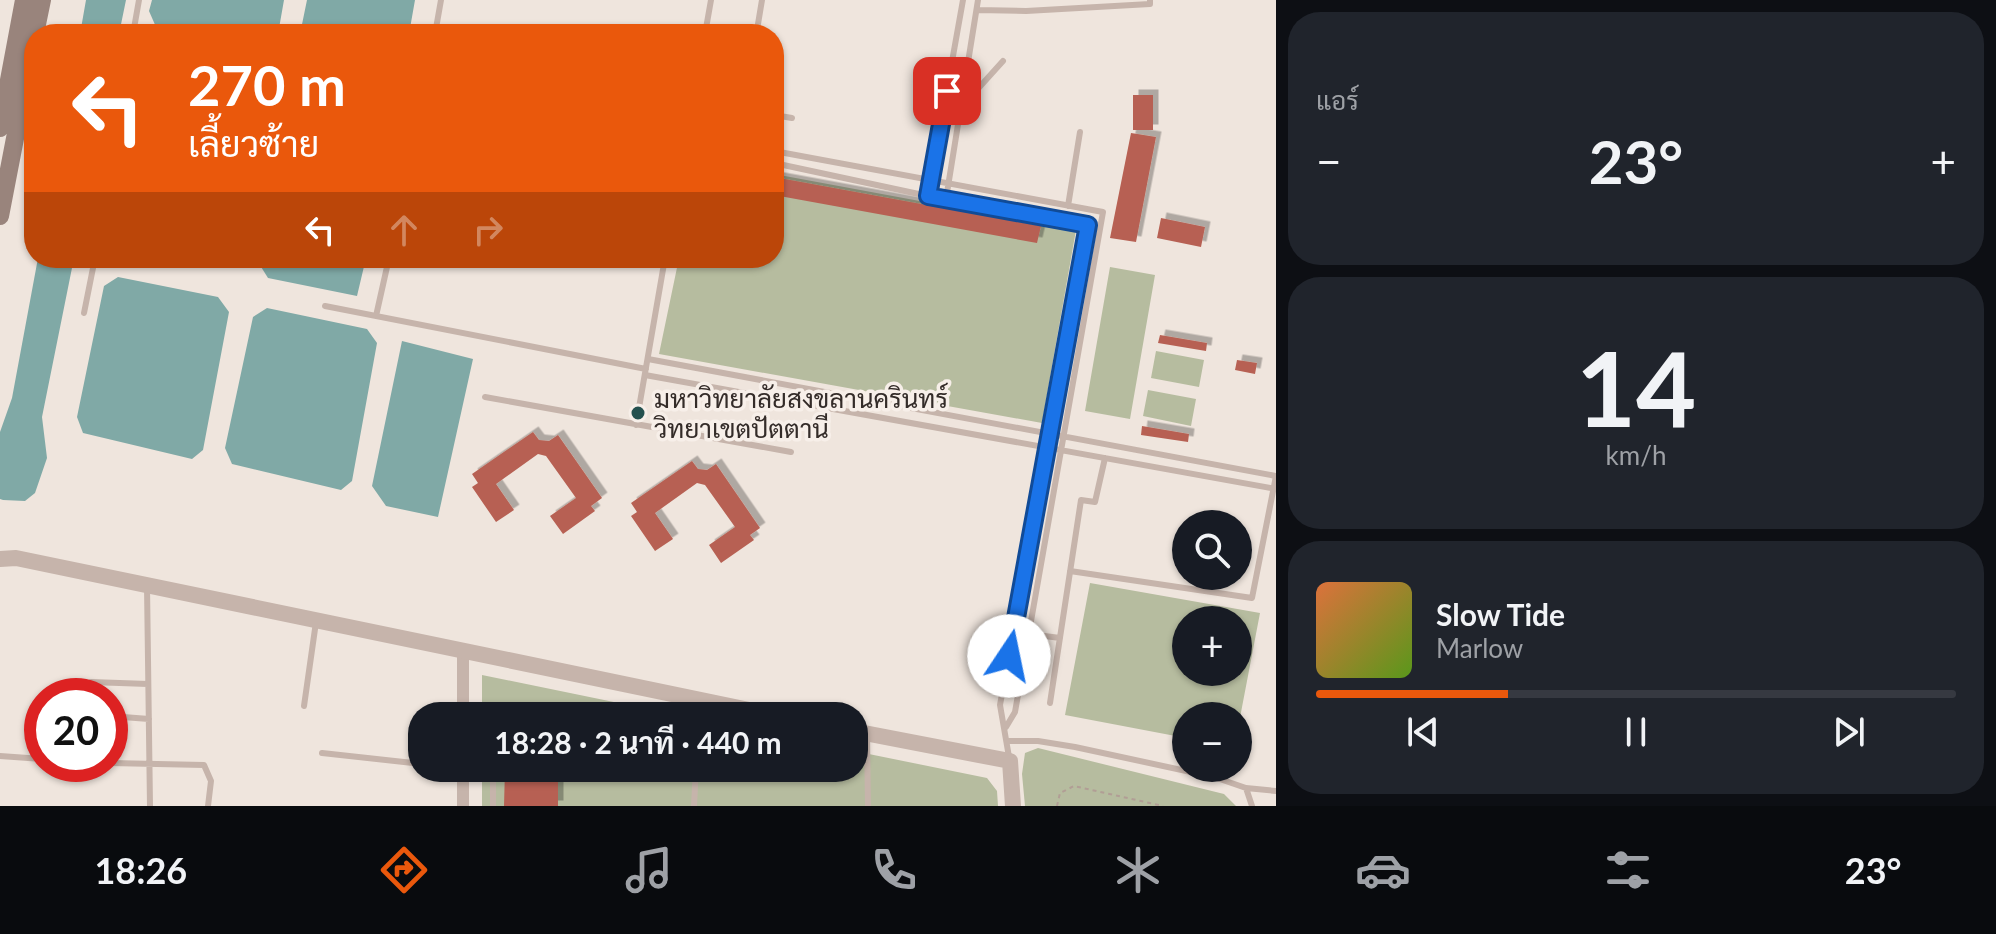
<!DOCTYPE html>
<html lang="th">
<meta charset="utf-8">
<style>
:root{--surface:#171b24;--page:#20242c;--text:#f1f3f6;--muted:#9ea1a6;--line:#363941;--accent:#ea580c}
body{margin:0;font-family:Lato,Sarabun,sans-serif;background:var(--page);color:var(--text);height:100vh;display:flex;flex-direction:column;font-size:30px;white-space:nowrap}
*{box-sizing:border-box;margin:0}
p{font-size:26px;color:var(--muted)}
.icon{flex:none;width:44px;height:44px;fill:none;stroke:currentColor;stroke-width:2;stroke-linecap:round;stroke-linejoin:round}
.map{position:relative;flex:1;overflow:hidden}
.details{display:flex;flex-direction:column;gap:12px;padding:12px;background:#0d0f14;width:720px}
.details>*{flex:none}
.hud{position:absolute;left:24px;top:24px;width:760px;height:244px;border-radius:32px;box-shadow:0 2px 6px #0004;background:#ea580c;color:#fff;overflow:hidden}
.tools{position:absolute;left:1172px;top:510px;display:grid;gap:16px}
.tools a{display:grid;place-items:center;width:80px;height:80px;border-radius:50%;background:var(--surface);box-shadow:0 2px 6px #0004;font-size:40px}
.speed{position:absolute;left:24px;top:678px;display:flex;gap:16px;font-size:40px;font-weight:700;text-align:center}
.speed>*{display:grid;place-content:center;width:104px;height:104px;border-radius:50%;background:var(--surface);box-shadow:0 2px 6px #0004;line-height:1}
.speed .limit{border:12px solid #d22;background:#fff;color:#111}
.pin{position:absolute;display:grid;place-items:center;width:68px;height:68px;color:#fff;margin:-34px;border-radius:16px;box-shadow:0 4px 12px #0006}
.me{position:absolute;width:88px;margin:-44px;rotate:11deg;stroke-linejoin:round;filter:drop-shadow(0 0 6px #0008)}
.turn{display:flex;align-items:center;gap:28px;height:168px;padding:0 32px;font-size:36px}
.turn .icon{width:104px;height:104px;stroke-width:2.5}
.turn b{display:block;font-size:56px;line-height:68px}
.lanes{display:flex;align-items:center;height:76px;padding:0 32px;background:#0003;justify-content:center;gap:40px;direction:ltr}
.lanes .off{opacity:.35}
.big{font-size:60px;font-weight:700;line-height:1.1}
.details .card{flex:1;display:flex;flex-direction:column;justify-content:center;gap:12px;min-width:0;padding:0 28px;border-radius:32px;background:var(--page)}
.details .dial{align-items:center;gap:0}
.dial b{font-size:104px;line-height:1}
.song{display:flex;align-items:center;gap:24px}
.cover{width:96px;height:96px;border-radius:12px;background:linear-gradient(135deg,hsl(20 70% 55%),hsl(90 70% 35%))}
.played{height:8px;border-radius:4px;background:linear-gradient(90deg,var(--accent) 30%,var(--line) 30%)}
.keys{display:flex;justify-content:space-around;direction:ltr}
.heat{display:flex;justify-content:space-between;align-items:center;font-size:44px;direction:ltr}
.trip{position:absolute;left:408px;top:702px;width:460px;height:80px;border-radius:32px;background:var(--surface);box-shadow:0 2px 6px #0004;font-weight:700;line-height:80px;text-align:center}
.dock{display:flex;height:128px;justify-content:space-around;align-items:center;background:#090b0e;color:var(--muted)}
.dock .icon{width:56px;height:56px}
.dock .selected{color:var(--accent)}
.dock b{font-size:36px;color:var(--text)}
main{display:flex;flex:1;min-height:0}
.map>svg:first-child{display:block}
.green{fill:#b6bc9f;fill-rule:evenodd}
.water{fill:#80a9a6}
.building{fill:#b76153;filter:url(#shadow)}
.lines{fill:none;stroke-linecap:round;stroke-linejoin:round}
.path{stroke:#b19e95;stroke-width:2;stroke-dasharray:4 4;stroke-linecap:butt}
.service{stroke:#c6b4ab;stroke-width:6}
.minor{stroke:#c6b4ab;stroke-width:12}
.tertiary{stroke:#c6b4ab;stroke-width:16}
.secondary{stroke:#99847c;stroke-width:18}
.route-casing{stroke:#114b97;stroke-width:20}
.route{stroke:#1a73e8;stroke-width:14}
.poi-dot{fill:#24514f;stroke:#f7efe9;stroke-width:3}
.labels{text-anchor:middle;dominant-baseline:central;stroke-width:7;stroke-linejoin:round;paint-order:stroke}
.poi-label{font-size:26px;fill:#342c29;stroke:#f7efe9;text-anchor:start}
</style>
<main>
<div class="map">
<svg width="1276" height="806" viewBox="0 0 1276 806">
<defs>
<filter id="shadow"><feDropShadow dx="5.5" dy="-5.5" stdDeviation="0" flood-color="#0004"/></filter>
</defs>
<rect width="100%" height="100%" fill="#efe5dd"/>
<path class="green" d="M774,174L1076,230L1042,423L659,354L679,258H774Z
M1110,267L1155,275L1130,419L1085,411Z
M1156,351L1204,360L1199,387L1151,378Z
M1148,390L1196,399L1191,426L1143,416Z
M1090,583L1260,613L1238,728V716H1186V738L1065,715ZM1238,620V672H1186V620Z
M482,675L682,716H482Z
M1038,748L1224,794L1236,806H1025L1022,774L1025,753Z
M854,751L987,778L997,791L998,806H482V768H854Z"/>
<path class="water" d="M86,0H126L119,34H80Z
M152,0H284L278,34H186L156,27L149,11Z
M307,0H415L409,34H300Z
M38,258H74L42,417L47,458L35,493L25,501L3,500L0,499V432L12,398Z
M259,258H366L357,296L268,278L258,262Z
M118,277L218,297L229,312L203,450L192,459L83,433L77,417L104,286Z
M267,308L367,329L377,343L352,481L341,490L232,464L225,448L253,317Z
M402,341L473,359L438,517L386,506L372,486Z"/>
<path class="building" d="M1133,95H1153V130H1133Z
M1131,133L1156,137L1136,242L1110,238Z
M774,177L1041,226L1037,243L774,195Z
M1161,218L1205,227L1201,247L1157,238Z
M1160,335L1207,343L1206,351L1158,343Z
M1237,360L1257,363L1255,374L1235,370Z
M1142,426L1189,434L1188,442L1141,435Z
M533,432L539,440L549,441L558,435L602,498L591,506L595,511L563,534L550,516L576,498L546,456L538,454L496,484L514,510L496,522L472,487L478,483L472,474Z
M692,461L698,469L707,470L716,464L760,528L750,535L754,540L721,563L709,545L735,527L705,485L697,483L655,513L673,539L655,551L631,516L637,512L631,503Z
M505,768H558V806H504Z"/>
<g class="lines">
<path class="path" d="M1057,806L1060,793L1074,786L1163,806"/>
<path class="service" d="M977,10L1026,11L1150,4V0
M757,30L762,0
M133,34L139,0
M435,34L441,0
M705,34L711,0
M947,91L975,92L1003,61
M774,115L792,118
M774,151L1103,212L1015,712L1006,727
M774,163L928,196L1088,225L1000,705L1009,757
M928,196L963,0
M946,199L978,0
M1068,206L1080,132
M325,306L646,369
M84,313L95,258
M376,316L389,258
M648,359L1276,476
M645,375L1276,489
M485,397L791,452
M636,425L665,258
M1070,571L1252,598L1276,476
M147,586L150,806
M1014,632L1060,638
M91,682L148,684
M1050,703L1081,500L1095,502L1105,458
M304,706L316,622
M110,716L149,719
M699,716L700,701
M867,734L868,806
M1008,741H1038L1075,747L1214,777L1246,788L1276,791
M322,753L422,764
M0,756L42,759
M110,763L204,765L211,781L208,806
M1246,788L1252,806
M493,806V768
M694,806L696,768"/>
<path class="minor" d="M463,650V716
M463,806V768"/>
<path class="tertiary" d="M0,559L16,558L778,716
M854,731L1010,761L1013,806"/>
<path class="secondary" d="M35,34L42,0
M0,128L24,0
M0,216L34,40"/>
</g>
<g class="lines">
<g class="route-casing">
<path id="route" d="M947,91L928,196L1088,225L1009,656"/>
</g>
<use href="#route" class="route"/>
</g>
<circle class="poi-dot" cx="638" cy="413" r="8"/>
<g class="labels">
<g class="poi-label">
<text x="654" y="398">มหาวิทยาลัยสงขลานครินทร์<tspan x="654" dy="30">วิทยาเขตปัตตานี</tspan></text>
</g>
</g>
</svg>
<div class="tools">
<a><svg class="icon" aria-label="search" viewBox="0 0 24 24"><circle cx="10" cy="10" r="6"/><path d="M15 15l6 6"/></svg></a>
<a>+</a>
<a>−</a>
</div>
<div class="speed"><div class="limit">20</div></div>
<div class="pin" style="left:947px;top:91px;background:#d93025"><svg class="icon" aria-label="arrive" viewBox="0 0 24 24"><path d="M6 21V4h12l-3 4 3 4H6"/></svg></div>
<svg class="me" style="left:1009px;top:656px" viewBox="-20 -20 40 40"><circle r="19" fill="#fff"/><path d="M0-13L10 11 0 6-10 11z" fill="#1a73e8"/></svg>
<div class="trip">18:28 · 2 นาที · 440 m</div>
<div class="hud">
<div class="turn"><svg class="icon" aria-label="left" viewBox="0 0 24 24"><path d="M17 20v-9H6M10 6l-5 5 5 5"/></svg><div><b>270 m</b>เลี้ยวซ้าย</div></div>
<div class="lanes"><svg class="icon" aria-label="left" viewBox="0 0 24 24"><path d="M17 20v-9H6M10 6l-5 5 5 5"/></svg><svg class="icon off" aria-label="ahead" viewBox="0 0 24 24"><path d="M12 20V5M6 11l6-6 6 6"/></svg><svg class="icon off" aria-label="right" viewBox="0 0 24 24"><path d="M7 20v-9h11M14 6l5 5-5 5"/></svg></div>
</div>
</div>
<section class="details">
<div class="card"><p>แอร์</p>
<div class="heat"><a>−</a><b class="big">23°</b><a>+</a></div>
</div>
<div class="card dial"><b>14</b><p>km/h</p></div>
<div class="card">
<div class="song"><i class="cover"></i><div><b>Slow Tide</b><p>Marlow</p></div></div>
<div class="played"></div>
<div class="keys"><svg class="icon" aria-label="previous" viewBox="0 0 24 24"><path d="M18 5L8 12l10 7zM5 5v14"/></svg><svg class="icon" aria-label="pause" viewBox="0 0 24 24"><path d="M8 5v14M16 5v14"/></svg><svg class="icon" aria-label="next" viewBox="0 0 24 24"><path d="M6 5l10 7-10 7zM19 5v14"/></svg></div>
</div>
</section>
</main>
<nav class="dock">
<b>18:26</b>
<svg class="icon selected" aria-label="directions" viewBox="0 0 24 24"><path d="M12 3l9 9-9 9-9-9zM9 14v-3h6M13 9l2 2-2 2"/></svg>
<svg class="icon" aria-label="music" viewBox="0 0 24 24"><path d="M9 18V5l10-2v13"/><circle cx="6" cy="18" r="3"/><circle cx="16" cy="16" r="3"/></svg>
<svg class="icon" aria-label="phone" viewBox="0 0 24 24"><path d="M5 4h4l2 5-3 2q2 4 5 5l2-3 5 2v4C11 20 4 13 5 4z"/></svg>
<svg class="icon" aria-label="climate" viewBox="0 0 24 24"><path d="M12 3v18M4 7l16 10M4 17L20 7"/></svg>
<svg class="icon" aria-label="car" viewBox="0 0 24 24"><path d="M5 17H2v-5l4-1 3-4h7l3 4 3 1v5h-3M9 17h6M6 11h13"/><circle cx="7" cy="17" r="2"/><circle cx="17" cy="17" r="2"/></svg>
<svg class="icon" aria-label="filters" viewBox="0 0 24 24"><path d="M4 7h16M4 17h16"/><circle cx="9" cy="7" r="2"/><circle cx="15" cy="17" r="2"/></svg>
<b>23°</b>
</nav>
